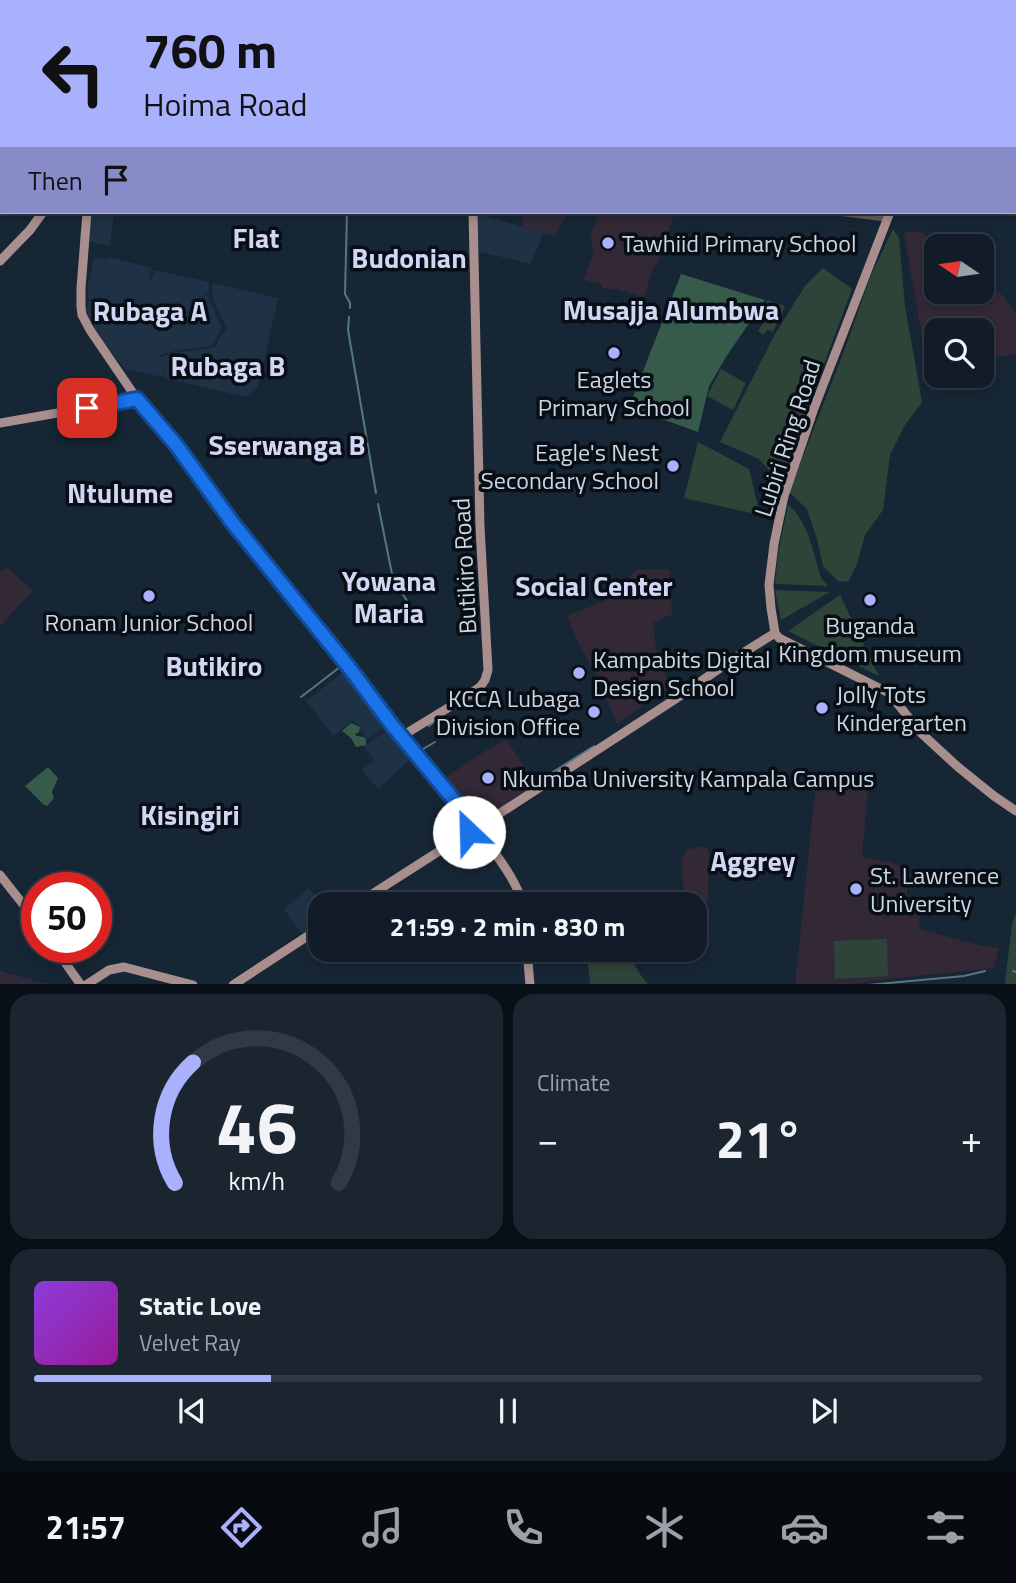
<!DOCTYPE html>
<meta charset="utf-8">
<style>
:root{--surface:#111c28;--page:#1a2530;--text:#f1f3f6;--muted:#9ca1a8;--line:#303a45;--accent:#a9b0fc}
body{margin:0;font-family:"Titillium Web",sans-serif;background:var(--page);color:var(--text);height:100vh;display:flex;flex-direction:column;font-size:26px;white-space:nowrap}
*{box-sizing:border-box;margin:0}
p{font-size:23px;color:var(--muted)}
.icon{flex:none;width:38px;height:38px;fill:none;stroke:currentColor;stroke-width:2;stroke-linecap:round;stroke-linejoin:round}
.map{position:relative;height:984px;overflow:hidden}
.panel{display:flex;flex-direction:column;gap:10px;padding:10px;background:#090f16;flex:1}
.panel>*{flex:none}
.top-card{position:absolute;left:0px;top:0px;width:1017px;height:214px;box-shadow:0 4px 10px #0003,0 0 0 2px var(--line);background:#a9b0fc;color:#111;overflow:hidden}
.needle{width:46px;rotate:283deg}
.buttons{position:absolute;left:924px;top:234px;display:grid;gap:14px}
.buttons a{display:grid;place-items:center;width:70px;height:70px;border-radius:14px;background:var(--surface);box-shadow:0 4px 10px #0003,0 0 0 2px var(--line);font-size:35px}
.speed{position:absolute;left:21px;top:872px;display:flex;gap:14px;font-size:35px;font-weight:700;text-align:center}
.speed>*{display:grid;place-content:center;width:91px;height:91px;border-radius:50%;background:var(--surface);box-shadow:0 4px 10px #0003,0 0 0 2px var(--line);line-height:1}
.speed .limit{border:10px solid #d22;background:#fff;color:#111}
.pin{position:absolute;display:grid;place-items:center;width:60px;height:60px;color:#fff;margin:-30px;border-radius:14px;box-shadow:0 4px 10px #0006}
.me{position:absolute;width:77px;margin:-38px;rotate:336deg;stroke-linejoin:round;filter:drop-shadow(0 0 5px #0008)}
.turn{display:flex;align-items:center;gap:24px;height:147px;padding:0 28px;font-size:32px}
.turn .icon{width:91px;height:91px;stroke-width:2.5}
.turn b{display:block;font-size:49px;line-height:60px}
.then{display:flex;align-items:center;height:66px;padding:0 28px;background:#0003;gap:14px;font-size:26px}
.big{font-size:52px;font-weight:700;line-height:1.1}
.panel .card{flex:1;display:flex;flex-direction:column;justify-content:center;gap:10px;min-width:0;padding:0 24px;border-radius:21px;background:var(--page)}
.panel .dial{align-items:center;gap:0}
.dial svg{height:182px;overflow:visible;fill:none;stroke:var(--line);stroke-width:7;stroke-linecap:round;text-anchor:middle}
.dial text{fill:var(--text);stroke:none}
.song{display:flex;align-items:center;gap:21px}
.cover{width:84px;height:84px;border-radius:10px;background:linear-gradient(135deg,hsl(270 70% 55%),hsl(300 70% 35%))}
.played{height:7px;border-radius:4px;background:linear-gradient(90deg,var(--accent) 25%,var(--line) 25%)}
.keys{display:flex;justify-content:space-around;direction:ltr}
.heat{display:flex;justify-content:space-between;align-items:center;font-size:38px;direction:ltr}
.panel .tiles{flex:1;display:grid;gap:10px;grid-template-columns:1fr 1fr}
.card:last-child{grid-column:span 2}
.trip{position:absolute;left:308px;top:892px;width:399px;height:70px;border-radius:21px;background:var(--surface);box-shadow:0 4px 10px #0003,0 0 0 2px var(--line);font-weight:700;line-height:70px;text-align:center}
.tabs{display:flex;height:112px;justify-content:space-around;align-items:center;background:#070b10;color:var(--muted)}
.tabs .icon{width:49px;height:49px}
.tabs .on{color:var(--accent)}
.tabs b{font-size:32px;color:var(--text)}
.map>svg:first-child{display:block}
.built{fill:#1f3245}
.education{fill:#322836}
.medical{fill:#2f2939}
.green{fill:#2f4439}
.forest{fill:#375b4a}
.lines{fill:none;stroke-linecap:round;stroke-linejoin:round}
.stream{stroke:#53787d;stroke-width:2}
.minor{stroke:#665a5a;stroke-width:7}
.major{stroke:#a88f8e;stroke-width:9}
.route-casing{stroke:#114b97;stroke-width:18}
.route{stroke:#1a73e8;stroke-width:12}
.poi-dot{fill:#a9b0fc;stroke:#080e15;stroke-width:2.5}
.labels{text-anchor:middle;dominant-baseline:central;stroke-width:7;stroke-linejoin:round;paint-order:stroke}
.poi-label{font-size:24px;fill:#ccd6e0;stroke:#080e15;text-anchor:start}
.street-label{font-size:24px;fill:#ccd6e0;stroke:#080e15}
.quarter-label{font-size:28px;font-weight:bold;fill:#d2d6f3;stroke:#080e15}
</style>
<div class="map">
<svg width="1016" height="985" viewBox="0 0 1016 985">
<rect width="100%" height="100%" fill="#172635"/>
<path class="built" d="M92,212H114L110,246L89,241Z
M475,213L544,233L530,264L477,251Z
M108,257L152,268L148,286L155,270L209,282V291L200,298L207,295L222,328L211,346L178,350L160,355V357L174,353L215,347L220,337L227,329L213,299L212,283L278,298L258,387L246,397L165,378L163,370V377L125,369L105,344L86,315L88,302L109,296L89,300L87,290L93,261L97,258L107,260Z
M345,671L388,725L368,739L360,729L361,727L353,720L334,736L306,701Z
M391,728L414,756L378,789L362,770L374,760L364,746Z
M309,888L322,905H320V924L303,935L284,909Z"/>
<path class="education" d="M598,212H675L657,265H654L644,297L614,288L613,290L602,288V285L584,280L594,250L592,249L591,236Z
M904,232H921L940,247H936V292H982V280L1002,295L1016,314V355L992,357L982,361V331H936V376H951L931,391Z
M7,567L33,591L0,626V571Z
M669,569L672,614L653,623L656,648L667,679L669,688L617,724L599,681L578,642L567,616L614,597L636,570Z
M506,739L536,784L493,814L482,817L473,816L443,779L482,753Z
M817,772L869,778L862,857L891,862L910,873L905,905L920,914L919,929L983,946L999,948L994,968L888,979L853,984L795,985Z
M700,847H708L709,860L708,902L685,903L681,861L686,850Z"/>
<path class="medical" d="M523,212H568L555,236L522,227Z
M0,971L33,980L50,984H0Z"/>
<path class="green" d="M893,229L899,238L905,306L922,402L905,425L890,455L883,510L865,535L857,564L848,582L838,581L823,566L817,539L807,509L789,492L843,354L871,275Z
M823,268L852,289L780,482L759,459L720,442L775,334L805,286Z
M768,300L785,306L773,332L768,330L763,335L758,331L767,318L759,312Z
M721,369L746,383L733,410L707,396Z
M698,442L749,469L760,515L684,498Z
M788,505C808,520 814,555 821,578L828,586L775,584L778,553Z
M775,590L830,592L781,620Z
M840,595L879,676L788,631Z
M1016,913V984H1005L1012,924Z
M887,939L888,976L835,979L834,941Z
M597,950H625C634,961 638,974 648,984H590L588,963Z"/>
<path class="forest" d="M681,274L765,300L726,357L709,386L698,432L629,407Z
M351,723L360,727L359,732L355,734L356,736L364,737L366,739V745L356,747L351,738L342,731Z
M48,767L58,778L52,792L54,798L47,806L43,804L25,786Z"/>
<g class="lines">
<path class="stream" d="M322,2V0
M347,212L345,294L350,303V308
M349,317L348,330L376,493
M378,504L393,579L411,607
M349,677L352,682
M355,685L356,686
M359,691L360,692
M362,694L363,696
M301,697L340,667L302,616
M472,699L481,691
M368,701L373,708
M461,706L467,702
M429,726L436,720
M423,749L435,742
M545,777L594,746
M450,802L454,807
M1013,971L1016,972
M868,985L964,976L985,971"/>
<path class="minor" d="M0,54H2
M1015,60L1016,57
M0,212H2
M837,212L886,218"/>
<path class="major" d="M399,0L400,2
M109,2V0
M875,2L876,0
M1015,72H1016
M87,212L81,288V307L82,315L90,330L137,399L177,446L232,521L348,666L392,725L472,821
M890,212L813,411L784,496L774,544L769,585L771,608L775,633L779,638L889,693L921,733L958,767L994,796L1016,811
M0,261L30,230L43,212
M0,423L137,399
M402,736L456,703L480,687L485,680L488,670L480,527L473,212
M469 828a9 9 0 1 1 18 0a9 9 0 1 1-18 0Z
M485,823L680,696L730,661L775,633
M483,836C498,858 516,879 523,905
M0,875L37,922
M355,905L469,832
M54,947L81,985
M527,950L530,985
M86,985L109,970L124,967L193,985
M233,985L320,928"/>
</g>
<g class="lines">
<g class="route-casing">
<path id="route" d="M87,408L137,399L177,446L232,522L348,666L392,725L468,817L472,821L469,827V832"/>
</g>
<use href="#route" class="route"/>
</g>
<g class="poi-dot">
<circle cx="608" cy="243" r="7"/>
<circle cx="614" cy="353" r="7"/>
<circle cx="673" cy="466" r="7"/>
<circle cx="149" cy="596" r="7"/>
<circle cx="870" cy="600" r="7"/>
<circle cx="579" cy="673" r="7"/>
<circle cx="822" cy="708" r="7"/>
<circle cx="594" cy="712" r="7"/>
<circle cx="488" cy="778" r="7"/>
<circle cx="856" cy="889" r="7"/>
</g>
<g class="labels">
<g class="poi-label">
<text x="622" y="243">Tawhiid Primary School</text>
<text x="614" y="379" text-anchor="middle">Eaglets<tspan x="614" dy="28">Primary School</tspan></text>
<text x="659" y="452" text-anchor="end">Eagle's Nest<tspan x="659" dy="28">Secondary School</tspan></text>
<text x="149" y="622" text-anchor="middle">Ronam Junior School</text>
<text x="870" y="625" text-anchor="middle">Buganda<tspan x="870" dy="28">Kingdom museum</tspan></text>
<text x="593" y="659">Kampabits Digital<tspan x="593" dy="28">Design School</tspan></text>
<text x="836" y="694">Jolly Tots<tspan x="836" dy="28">Kindergarten</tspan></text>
<text x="580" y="698" text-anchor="end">KCCA Lubaga<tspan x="580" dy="28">Division Office</tspan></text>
<text x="502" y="778">Nkumba University Kampala Campus</text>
<text x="870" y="875">St. Lawrence<tspan x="870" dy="28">University</tspan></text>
</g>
<g class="street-label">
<text transform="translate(787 438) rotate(-72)">Lubiri Ring Road</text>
<text transform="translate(464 566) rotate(-93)">Butikiro Road</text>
</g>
<g class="quarter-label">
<text x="256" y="237">Flat</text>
<text x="409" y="257">Budonian</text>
<text x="671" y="309">Musajja Alumbwa</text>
<text x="150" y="310">Rubaga A</text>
<text x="228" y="365">Rubaga B</text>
<text x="287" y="444">Sserwanga B</text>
<text x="120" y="492">Ntulume</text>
<text x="389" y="580">Yowana<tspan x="389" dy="32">Maria</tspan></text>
<text x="594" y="585">Social Center</text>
<text x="214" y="665">Butikiro</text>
<text x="190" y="814">Kisingiri</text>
<text x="753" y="860">Aggrey</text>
</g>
</g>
</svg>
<div class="buttons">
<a><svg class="needle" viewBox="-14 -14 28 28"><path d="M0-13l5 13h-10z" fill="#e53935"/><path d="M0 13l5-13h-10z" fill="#9ca1a8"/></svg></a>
<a><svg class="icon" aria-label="search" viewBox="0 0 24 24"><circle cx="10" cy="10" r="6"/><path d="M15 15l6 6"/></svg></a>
</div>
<div class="speed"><div class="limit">50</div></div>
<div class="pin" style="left:87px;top:408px;background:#d93025"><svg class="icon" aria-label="arrive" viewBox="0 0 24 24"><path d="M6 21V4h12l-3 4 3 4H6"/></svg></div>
<svg class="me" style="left:469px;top:832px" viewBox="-20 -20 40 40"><circle r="19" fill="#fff"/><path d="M0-13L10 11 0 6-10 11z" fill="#1a73e8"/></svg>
<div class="trip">21:59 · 2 min · 830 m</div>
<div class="top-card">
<div class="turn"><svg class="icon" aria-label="left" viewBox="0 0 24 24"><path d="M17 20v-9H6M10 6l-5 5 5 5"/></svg><div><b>760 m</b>Hoima Road</div></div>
<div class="then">Then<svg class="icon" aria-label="arrive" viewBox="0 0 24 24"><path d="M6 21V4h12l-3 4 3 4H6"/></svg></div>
</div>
</div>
<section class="panel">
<div class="tiles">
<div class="card dial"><svg viewBox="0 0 100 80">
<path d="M14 69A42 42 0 1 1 86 69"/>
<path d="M14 69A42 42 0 0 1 22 16" stroke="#a9b0fc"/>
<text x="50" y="56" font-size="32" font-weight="700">46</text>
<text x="50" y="72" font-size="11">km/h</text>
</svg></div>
<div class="card"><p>Climate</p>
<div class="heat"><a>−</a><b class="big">21°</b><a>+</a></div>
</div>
<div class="card">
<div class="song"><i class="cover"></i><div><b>Static Love</b><p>Velvet Ray</p></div></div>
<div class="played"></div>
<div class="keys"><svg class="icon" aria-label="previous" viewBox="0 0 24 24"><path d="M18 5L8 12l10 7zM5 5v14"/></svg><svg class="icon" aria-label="pause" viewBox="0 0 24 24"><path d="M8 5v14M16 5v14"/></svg><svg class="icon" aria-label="next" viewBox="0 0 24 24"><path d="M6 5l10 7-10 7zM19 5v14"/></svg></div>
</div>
</div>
</section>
<nav class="tabs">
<b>21:57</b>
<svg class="icon on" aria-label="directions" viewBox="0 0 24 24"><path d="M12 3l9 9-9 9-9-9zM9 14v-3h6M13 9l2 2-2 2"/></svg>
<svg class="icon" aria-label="music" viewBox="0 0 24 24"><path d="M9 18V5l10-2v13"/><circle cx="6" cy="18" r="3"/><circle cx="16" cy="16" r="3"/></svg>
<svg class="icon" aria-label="phone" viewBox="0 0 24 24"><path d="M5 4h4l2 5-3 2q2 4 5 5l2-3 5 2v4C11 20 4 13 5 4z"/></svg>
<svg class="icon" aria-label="climate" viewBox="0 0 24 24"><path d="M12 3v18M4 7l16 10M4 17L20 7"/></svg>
<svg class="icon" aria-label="car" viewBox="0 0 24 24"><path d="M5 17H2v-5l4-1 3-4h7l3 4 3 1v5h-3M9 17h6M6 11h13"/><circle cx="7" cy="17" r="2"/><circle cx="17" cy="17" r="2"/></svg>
<svg class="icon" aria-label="filters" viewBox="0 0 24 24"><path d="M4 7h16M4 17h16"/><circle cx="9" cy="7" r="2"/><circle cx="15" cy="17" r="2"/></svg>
</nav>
